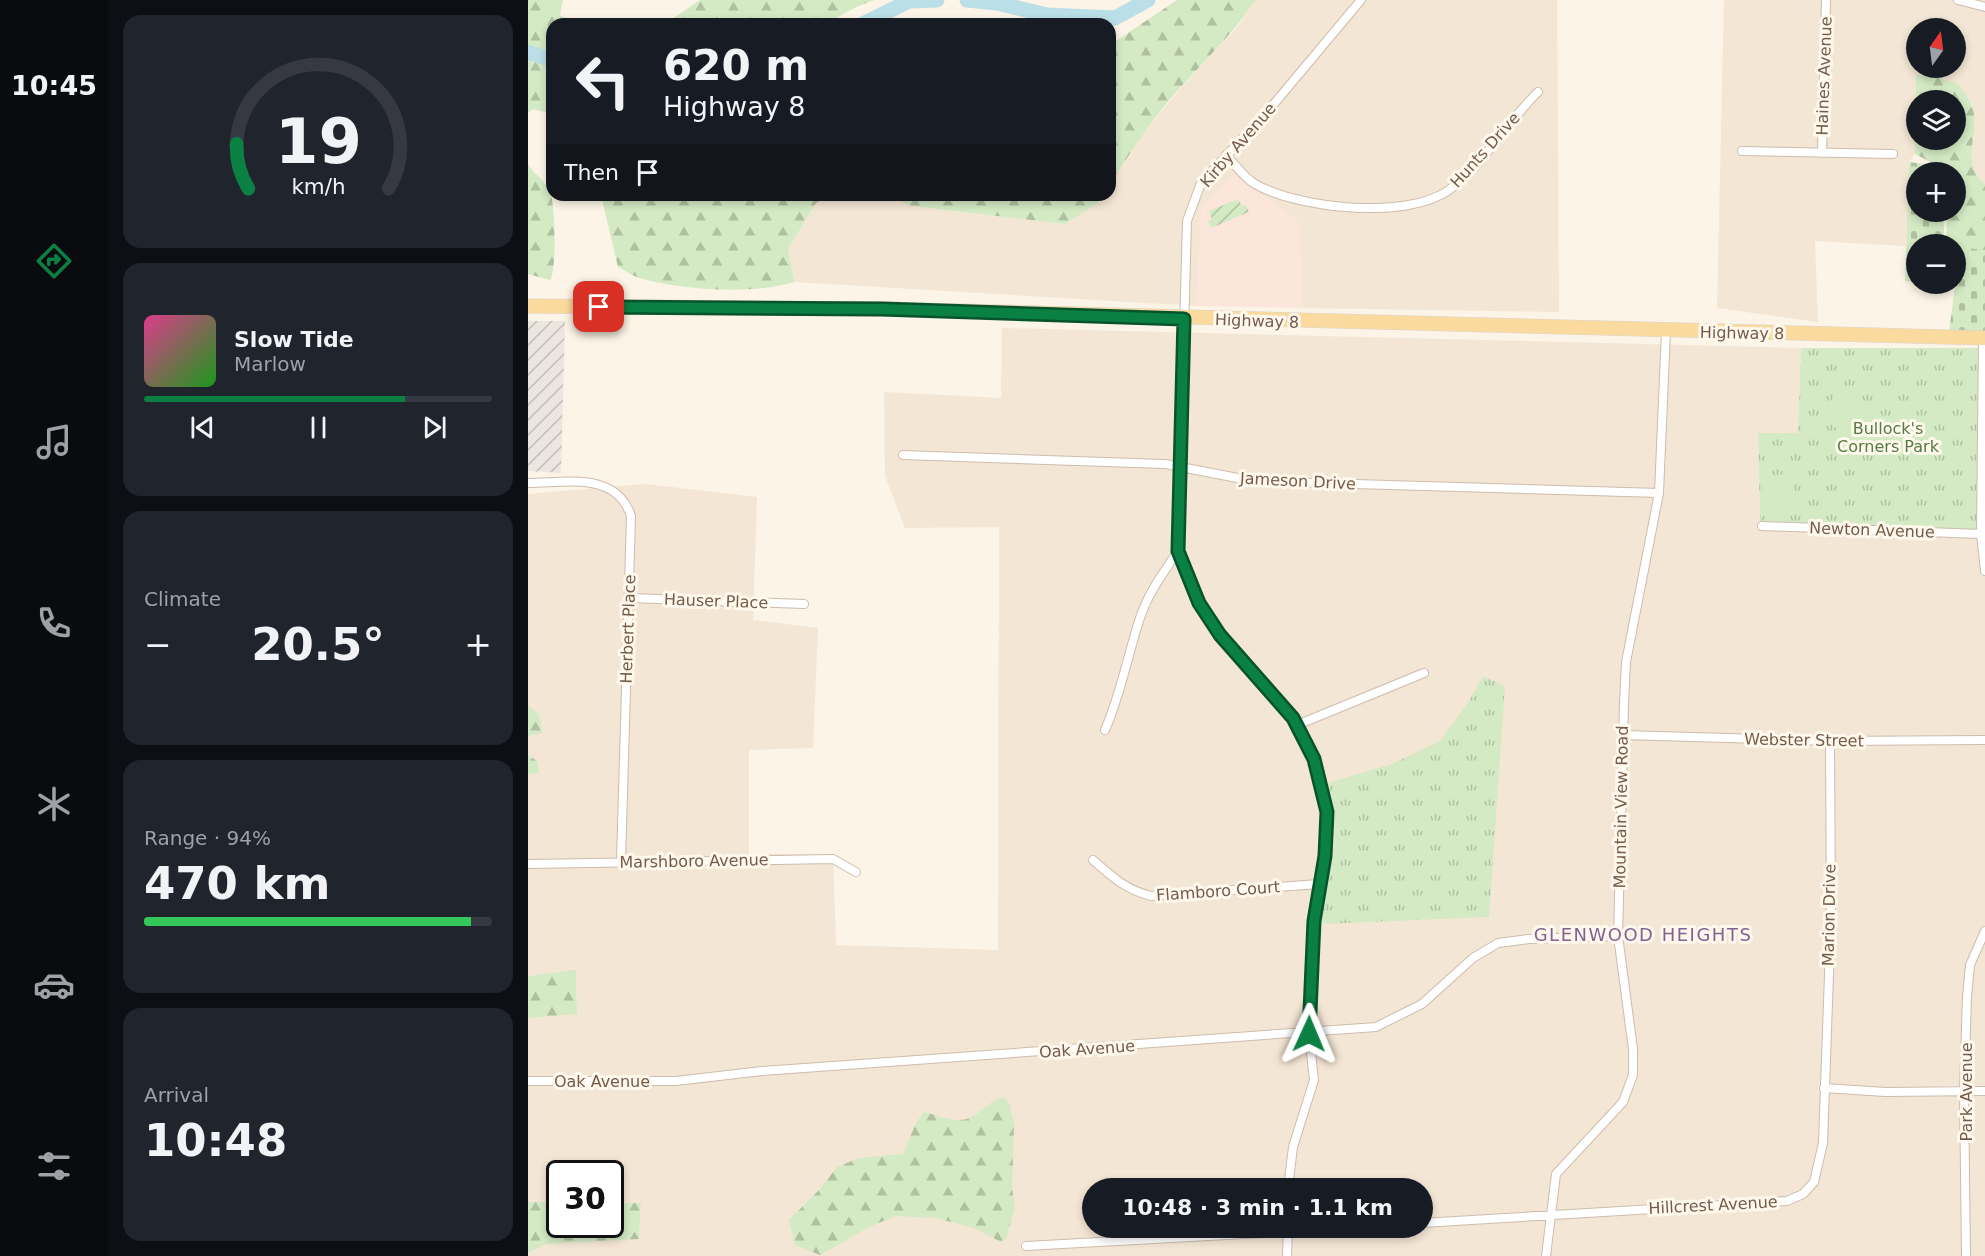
<!DOCTYPE html>
<meta charset="utf-8">
<style>
:root{--surface:#171b24;--page:#20242c;--text:#f1f3f6;--muted:#9ea1a6;--line:#363941;--accent:#0b8043}
body{margin:0;font-family:"DejaVu Sans",sans-serif;background:var(--page);color:var(--text);height:100vh;display:flex;flex-direction:column;font-size:22px;white-space:nowrap}
*{box-sizing:border-box;margin:0}
p{font-size:20px;color:var(--muted)}
.icon{flex:none;width:33px;height:33px;fill:none;stroke:currentColor;stroke-width:2;stroke-linecap:round;stroke-linejoin:round}
.map{position:relative;flex:1;overflow:hidden}
.sheet{display:flex;flex-direction:column;gap:15px;padding:15px;background:#0d0f14;width:420px}
.sheet>*{flex:none}
.guide{position:absolute;left:18px;top:18px;width:570px;height:183px;border-radius:18px;box-shadow:0 3px 9px #0003;background:#171b24;color:var(--text);overflow:hidden}
.needle{width:39px;rotate:14deg}
.tools{position:absolute;left:1378px;top:18px;display:grid;gap:12px}
.tools a{display:grid;place-items:center;width:60px;height:60px;border-radius:50%;background:var(--surface);box-shadow:0 3px 9px #0003;font-size:30px}
.speed{position:absolute;left:18px;top:1160px;display:flex;gap:12px;font-size:30px;font-weight:700;text-align:center}
.speed>*{display:grid;place-content:center;width:78px;height:78px;border-radius:50%;background:var(--surface);box-shadow:0 3px 9px #0003;line-height:1}
.speed .limit{border:3px solid #111;border-radius:9px;background:#fff;color:#111}
.pin{position:absolute;display:grid;place-items:center;width:51px;height:51px;color:#fff;margin:-26px;border-radius:12px;box-shadow:0 3px 9px #0006}
.me{position:absolute;width:66px;margin:-33px;rotate:1deg;stroke-linejoin:round;filter:drop-shadow(0 0 4px #0008)}
.turn{display:flex;align-items:center;gap:21px;height:126px;padding:0 18px;font-size:27px}
.turn .icon{width:78px;height:78px;stroke-width:2.5}
.turn b{display:block;font-size:42px;line-height:51px}
.then{display:flex;align-items:center;height:57px;padding:0 18px;background:#0003;gap:12px;font-size:22px}
.big{font-size:45px;font-weight:700;line-height:1.1}
.sheet .card{flex:1;display:flex;flex-direction:column;justify-content:center;gap:9px;min-width:0;padding:0 21px;border-radius:18px;background:var(--page)}
.sheet .dial{align-items:center;gap:0}
.dial svg{height:156px;overflow:visible;fill:none;stroke:var(--line);stroke-width:7;stroke-linecap:round;text-anchor:middle}
.dial text{fill:var(--text);stroke:none}
.song{display:flex;align-items:center;gap:18px}
.cover{width:72px;height:72px;border-radius:9px;background:linear-gradient(135deg,hsl(330 70% 55%),hsl(120 70% 35%))}
.played{height:6px;border-radius:3px;background:linear-gradient(90deg,var(--accent) 75%,var(--line) 75%)}
.keys{display:flex;justify-content:space-around;direction:ltr}
.heat{display:flex;justify-content:space-between;align-items:center;font-size:33px;direction:ltr}
.charge{height:9px;border-radius:4px;background:linear-gradient(90deg,#34c759 94%,var(--line) 0)}
.trip{position:absolute;left:554px;top:1178px;width:351px;height:60px;border-radius:30px;background:var(--surface);box-shadow:0 3px 9px #0003;font-weight:700;line-height:60px;text-align:center}
main{display:flex;flex:1;min-height:0}
.tabs{display:flex;flex-direction:column;width:108px;justify-content:space-around;align-items:center;background:#090b0e;color:var(--muted)}
.tabs .icon{width:42px;height:42px}
.tabs .on{color:var(--accent)}
.tabs b{font-size:27px;color:var(--text)}
.map>svg:first-child{display:block}
.residential{fill:#f4e6d4;fill-rule:evenodd}
.commercial{fill:#fce5da}
.industrial{fill:url(#industrial-furrows)}
.forest{fill:url(#forest-firs);fill-rule:evenodd}
.cemetery{fill:url(#cemetery-stones)}
.park{fill:url(#park-tufts)}
.garden{fill:url(#garden-furrows)}
.pitch{fill:#d3eac4}
.lines{fill:none;stroke-linecap:round;stroke-linejoin:round}
.river{stroke:#badfe6;stroke-width:15}
.minor-casing{stroke:#cebcac;stroke-width:10}
.primary-casing{stroke:#dbd4d0;stroke-width:15}
.minor{stroke:#fff;stroke-width:8}
.primary{stroke:#fada9f;stroke-width:14}
.route-casing{stroke:#07532c;stroke-width:15}
.route{stroke:#0b8043;stroke-width:10}
.labels{text-anchor:middle;dominant-baseline:central;stroke-width:6;stroke-linejoin:round;paint-order:stroke}
.street-label{font-size:16px;fill:#755b4b;stroke:#fff8ec}
.park-label{font-size:16px;fill:#537b42;stroke:#fff8ec}
.neighbourhood-label{font-size:18px;letter-spacing:1.5px;fill:#836292;stroke:#fff8ec}
</style>
<main>
<nav class="tabs">
<b>10:45</b>
<svg class="icon on" aria-label="directions" viewBox="0 0 24 24"><path d="M12 3l9 9-9 9-9-9zM9 14v-3h6M13 9l2 2-2 2"/></svg>
<svg class="icon" aria-label="music" viewBox="0 0 24 24"><path d="M9 18V5l10-2v13"/><circle cx="6" cy="18" r="3"/><circle cx="16" cy="16" r="3"/></svg>
<svg class="icon" aria-label="phone" viewBox="0 0 24 24"><path d="M5 4h4l2 5-3 2q2 4 5 5l2-3 5 2v4C11 20 4 13 5 4z"/></svg>
<svg class="icon" aria-label="climate" viewBox="0 0 24 24"><path d="M12 3v18M4 7l16 10M4 17L20 7"/></svg>
<svg class="icon" aria-label="car" viewBox="0 0 24 24"><path d="M5 17H2v-5l4-1 3-4h7l3 4 3 1v5h-3M9 17h6M6 11h13"/><circle cx="7" cy="17" r="2"/><circle cx="17" cy="17" r="2"/></svg>
<svg class="icon" aria-label="filters" viewBox="0 0 24 24"><path d="M4 7h16M4 17h16"/><circle cx="9" cy="7" r="2"/><circle cx="15" cy="17" r="2"/></svg>
</nav>
<section class="sheet">
<div class="card dial"><svg viewBox="0 0 100 80">
<path d="M14 69A42 42 0 1 1 86 69"/>
<path d="M14 69A42 42 0 0 1 8 46" stroke="#0b8043"/>
<text x="50" y="56" font-size="32" font-weight="700">19</text>
<text x="50" y="72" font-size="11">km/h</text>
</svg></div>
<div class="card">
<div class="song"><i class="cover"></i><div><b>Slow Tide</b><p>Marlow</p></div></div>
<div class="played"></div>
<div class="keys"><svg class="icon" aria-label="previous" viewBox="0 0 24 24"><path d="M18 5L8 12l10 7zM5 5v14"/></svg><svg class="icon" aria-label="pause" viewBox="0 0 24 24"><path d="M8 5v14M16 5v14"/></svg><svg class="icon" aria-label="next" viewBox="0 0 24 24"><path d="M6 5l10 7-10 7zM19 5v14"/></svg></div>
</div>
<div class="card"><p>Climate</p>
<div class="heat"><a>−</a><b class="big">20.5°</b><a>+</a></div>
</div>
<div class="card"><p>Range · 94%</p><b class="big">470 km</b><div class="charge"></div></div>
<div class="card"><p>Arrival</p><b class="big">10:48</b></div>
</section>
<div class="map">
<svg width="1457" height="1256" viewBox="0 0 1457 1256">
<defs>
<pattern id="industrial-furrows" width="10" height="10" patternUnits="userSpaceOnUse" patternTransform="scale(1.5)"><rect width="10" height="10" fill="#ece6e0"/><path d="M-1 1l2-2M0 10L10 0M9 11l2-2" fill="none" stroke="#c4bdb8"/></pattern>
<pattern id="forest-firs" width="22" height="20" patternUnits="userSpaceOnUse" patternTransform="scale(1.5)"><rect width="22" height="20" fill="#d3eac4"/><path d="M5 1l3.5 6h-7zM16 11l3.5 6h-7z" fill="#b0c1a1"/></pattern>
<pattern id="cemetery-stones" width="16" height="16" patternUnits="userSpaceOnUse" patternTransform="scale(1.5)"><rect width="16" height="16" fill="#d3eac4"/><path d="M2 7V4a2 2 0 0 1 4 0v3zM10 15v-3a2 2 0 0 1 4 0v3z" fill="#b0c1a1"/></pattern>
<pattern id="park-tufts" width="24" height="20" patternUnits="userSpaceOnUse" patternTransform="scale(1.5)"><rect width="24" height="20" fill="#d3eac4"/><path d="M3 7l-1-3M5 7V3M7 7l1-3M15 17l-1-3M17 17v-4M19 17l1-3" fill="none" stroke="#b0c1a1"/></pattern>
<pattern id="garden-furrows" width="10" height="10" patternUnits="userSpaceOnUse" patternTransform="scale(1.5)"><rect width="10" height="10" fill="#d3eac4"/><path d="M-1 1l2-2M0 10L10 0M9 11l2-2" fill="none" stroke="#b0c1a1"/></pattern>
</defs>
<rect width="100%" height="100%" fill="#fcf4e6"/>
<path class="residential" d="M728,0H1029L1031,312L774,308L771,222L674,207L669,306L266,282L260,249L288,203L303,195L326,201L335,195H357L383,206L537,224L569,203L575,195H582V184L616,133L650,91L711,25Z
M1196,0H1457V184L1449,178L1443,161L1446,115L1443,103L1389,74L1387,154L1381,162L1378,246L1287,241L1290,322L1189,308ZM1389,28H1428V68H1389Z
M474,328L1273,348L1270,434L1230,433L1232,522L1457,348V1256H0V1253L19,1244L111,1239L113,1203H83L82,1173H32L31,1202H0V1018L49,1013L48,971L0,976V774L10,773L9,761L0,755V736L15,732L11,714L0,705V494L117,484L229,497L225,620L290,628L285,748L221,750V854H305L308,945L470,950L471,527L377,528L357,476L356,392L473,398ZM564,1188H894V1227H564Z"/>
<path class="commercial" d="M707,175L771,222L774,308L669,306L674,207Z"/>
<path class="industrial" d="M0,321H37L33,473L0,471Z"/>
<path class="forest" d="M0,0H35L32,15L47,24H24V114L5,109L0,113Z
M172,0H346L326,8L298,24H137Z
M649,0H728C705,33 677,61 650,90C624,119 603,152 582,184V45Z
M1388,74L1399,75L1431,84C1437,94 1444,102 1446,114C1449,139 1433,165 1457,184V287L1428,284V244H1418L1419,212H1428V172H1422L1387,154ZM1389,100H1428V140H1389Z
M0,164C6,175 20,182 23,195C27,208 29,271 22,280L0,274Z
M73,195H303L288,203L260,249L266,282C226,295 155,290 115,279C106,277 98,271 90,267Z
M357,195H575L570,203L537,224L383,206Z
M0,705L11,714L15,733L0,736Z
M0,755L9,761L11,773L0,774Z
M48,970L49,1014L0,1018V976Z
M476,1097L481,1103L486,1123L484,1189L487,1207L478,1239L473,1242L446,1228L408,1218L367,1216L341,1227L292,1255L267,1245L261,1220L292,1189L309,1167L331,1158L375,1154L388,1123L396,1112C409,1115 426,1123 439,1119C453,1114 461,1100 476,1097Z
M0,1202H31L32,1224H82L83,1203H113L111,1239L19,1244L0,1253Z"/>
<path class="cemetery" d="M1381,162L1417,167V172H1389V212H1416V244H1389V282L1377,281Z
M1428,247L1457,250V333L1421,332L1427,286L1402,284H1428Z"/>
<path class="park" d="M1273,348H1452L1450,530L1232,522L1230,433H1270Z
M955,676L977,686L961,917L793,924L805,851L807,814L800,783L864,764L912,741L940,703Z"/>
<path class="garden" d="M710,199L714,206L718,205L721,212L683,228L680,221L684,219L681,211Z"/>
<path class="pitch" d="M1317,388L1326,390L1343,412L1340,426C1321,434 1300,433 1296,409L1312,390Z
M1256,474C1270,483 1267,494 1264,509H1235L1234,481L1241,476Z"/>
<g class="lines">
<path class="river" d="M439,0L469,3L519,15L587,18L620,0
M335,24L381,1L409,0
M0,52L24,60"/>
<g class="minor-casing">
<path id="minor" d="M1430,0L1457,7
M1214,151L1365,154
M1294,153L1298,0
M698,155C707,164 716,178 727,184C771,209 879,220 921,190C956,164 979,122 1010,92
M1455,338L1453,534L1457,571
M375,455L637,464L725,481L1131,493
M0,483C38,483 88,471 103,516L93,861
M1234,526L1453,534
M101,598L276,604
M769,725L896,673
M577,730C593,694 600,653 613,615C621,592 636,572 650,551
M1095,735L1302,741L1457,740
M565,860C583,876 598,890 623,896L791,884
M0,864L305,859L328,872
M0,1081H148L234,1071L848,1027L894,1004L945,958L970,943L1001,939L1090,936
M1296,1088L1357,1092L1457,1091
M760,1188L765,1147L786,1080L781,1034L782,969L786,921L797,856L799,811L786,759L765,718L692,635L671,603L650,551L659,221L673,183L740,111L833,0
M894,1223L1259,1201L1275,1194L1286,1182L1295,1143L1303,918L1302,741
M498,1246L843,1227
M759,1256L760,1227
M1018,1256L1028,1174L1095,1102L1105,1075V1049L1090,936L1096,703L1098,662L1131,493L1138,331
M1438,1256L1436,1091L1439,997L1442,965L1457,931"/>
</g>
<g class="primary-casing">
<path id="primary" d="M0,306L354,309L1457,338"/>
</g>
<use href="#minor" class="minor"/>
<use href="#primary" class="primary"/>
</g>
<g class="lines">
<g class="route-casing">
<path id="route" d="M71,307L354,309L656,319L650,551L671,603L692,635L765,718L786,759L799,812L797,856L786,921L781,1034"/>
</g>
<use href="#route" class="route"/>
</g>
<g class="labels">
<g class="street-label">
<text transform="translate(1296 76) rotate(-88)">Haines Avenue</text>
<text transform="translate(710 145) rotate(-49)">Kirby Avenue</text>
<text transform="translate(957 150) rotate(-48)">Hunts Drive</text>
<text transform="translate(729 321) rotate(2)">Highway 8</text>
<text transform="translate(1214 333) rotate(1)">Highway 8</text>
<text transform="translate(770 481) rotate(3)">Jameson Drive</text>
<text transform="translate(1344 530) rotate(2)">Newton Avenue</text>
<text transform="translate(188 601) rotate(2)">Hauser Place</text>
<text transform="translate(100 629) rotate(-88)">Herbert Place</text>
<text transform="translate(1276 740) rotate(1)">Webster Street</text>
<text transform="translate(1093 807) rotate(-89)">Mountain View Road</text>
<text transform="translate(166 861) rotate(-1)">Marshboro Avenue</text>
<text transform="translate(690 891) rotate(-4)">Flamboro Court</text>
<text transform="translate(1301 915) rotate(-89)">Marion Drive</text>
<text transform="translate(559 1049) rotate(-4)">Oak Avenue</text>
<text x="74" y="1081">Oak Avenue</text>
<text transform="translate(1438 1092) rotate(-90)">Park Avenue</text>
<text transform="translate(1185 1205) rotate(-3)">Hillcrest Avenue</text>
</g>
<g class="park-label">
<text x="1360" y="428">Bullock's<tspan x="1360" dy="18">Corners Park</tspan></text>
</g>
<g class="neighbourhood-label">
<text x="1115" y="934">GLENWOOD HEIGHTS</text>
</g>
</g>
</svg>
<div class="tools">
<a><svg class="needle" viewBox="-14 -14 28 28"><path d="M0-13l5 13h-10z" fill="#e53935"/><path d="M0 13l5-13h-10z" fill="#9ea1a6"/></svg></a>
<a><svg class="icon" aria-label="layers" viewBox="0 0 24 24"><path d="M12 4l9 5-9 5-9-5zM3 14l9 5 9-5"/></svg></a>
<a>+</a>
<a>−</a>
</div>
<div class="speed"><div class="limit">30</div></div>
<div class="pin" style="left:71px;top:307px;background:#d93025"><svg class="icon" aria-label="arrive" viewBox="0 0 24 24"><path d="M6 21V4h12l-3 4 3 4H6"/></svg></div>
<svg class="me" style="left:781px;top:1034px" viewBox="-20 -20 40 40"><path d="M0-17L14 15 0 8-14 15z" fill="#0b8043" stroke="#fff" stroke-width="4"/></svg>
<div class="trip">10:48 · 3 min · 1.1 km</div>
<div class="guide">
<div class="turn"><svg class="icon" aria-label="left" viewBox="0 0 24 24"><path d="M17 20v-9H6M10 6l-5 5 5 5"/></svg><div><b>620 m</b>Highway 8</div></div>
<div class="then">Then<svg class="icon" aria-label="arrive" viewBox="0 0 24 24"><path d="M6 21V4h12l-3 4 3 4H6"/></svg></div>
</div>
</div>
</main>
